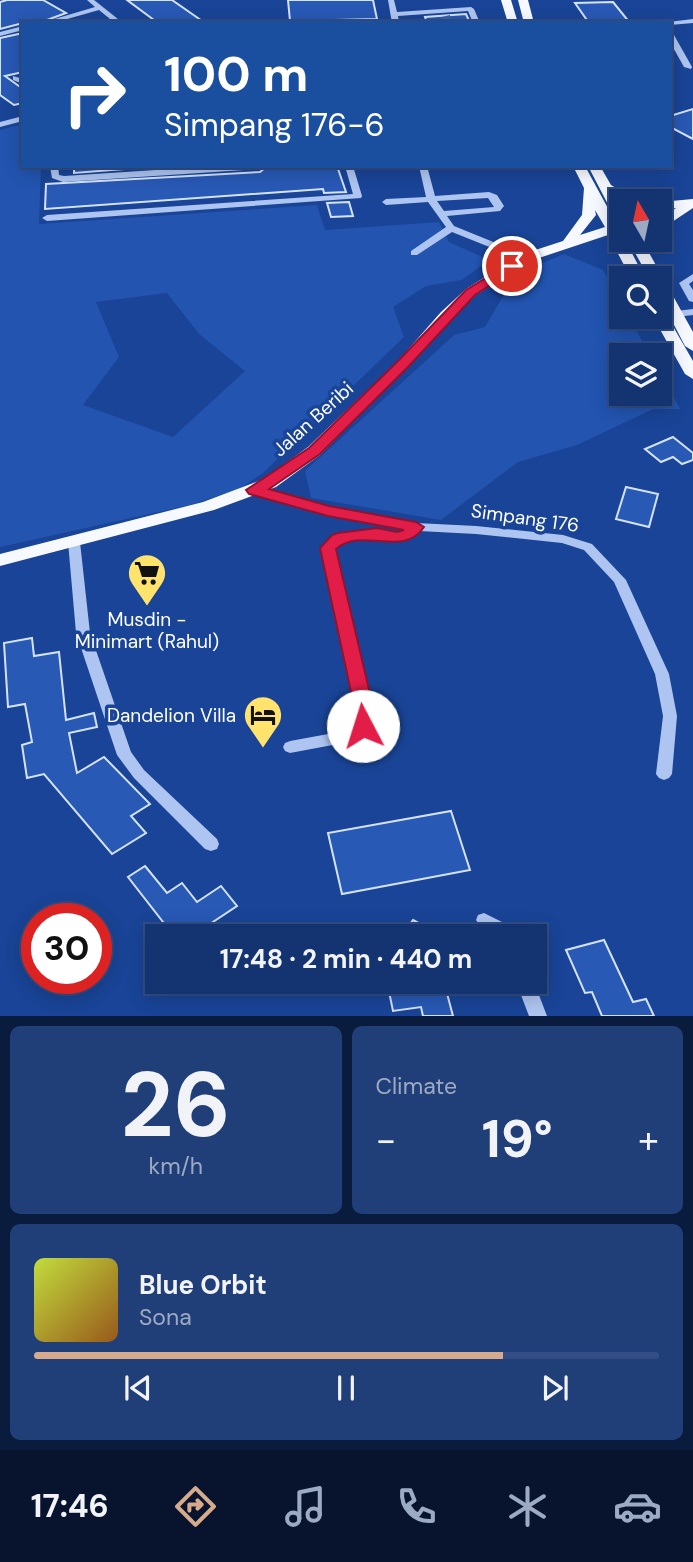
<!DOCTYPE html>
<meta charset="utf-8">
<style>
:root{--surface:#133371;--page:#203f79;--text:#f1f3f6;--muted:#9daac3;--line:#324e84;--accent:#d6ab8b}
body{margin:0;font-family:"DM Sans",sans-serif;background:var(--page);color:var(--text);height:100vh;display:flex;flex-direction:column;font-size:26px;white-space:nowrap}
*{box-sizing:border-box;margin:0}
p{font-size:23px;color:var(--muted)}
.icon{flex:none;width:38px;height:38px;fill:none;stroke:currentColor;stroke-width:2;stroke-linecap:round;stroke-linejoin:round}
.map{position:relative;height:1016px;overflow:hidden}
.sheet{display:flex;flex-direction:column;gap:10px;padding:10px;background:#0a1c3e;flex:1}
.sheet>*{flex:none}
.banner{position:absolute;left:21px;top:21px;width:651px;height:147px;border-radius:0px;box-shadow:0 4px 18px #0003,0 0 0 2px var(--line);background:#1a4fa0;color:#fff;overflow:hidden}
.needle{width:46px;rotate:351deg}
.buttons{position:absolute;left:609px;top:189px;display:grid;gap:14px}
.buttons a{display:grid;place-items:center;width:63px;height:63px;border-radius:0px;background:var(--surface);box-shadow:0 4px 18px #0003,0 0 0 2px var(--line);font-size:35px}
.speed{position:absolute;left:21px;top:903px;display:flex;gap:14px;font-size:35px;font-weight:700;text-align:center}
.speed>*{display:grid;place-content:center;width:91px;height:91px;border-radius:50%;background:var(--surface);box-shadow:0 4px 18px #0003,0 0 0 2px var(--line);line-height:1}
.speed .limit{border:10px solid #d22;background:#fff;color:#111}
.pin{position:absolute;display:grid;place-items:center;width:60px;height:60px;color:#fff;margin:-30px;border:4px solid #fff;border-radius:50%;box-shadow:0 2px 7px #0007}
.me{position:absolute;width:77px;margin:-38px;rotate:355deg;stroke-linejoin:round;filter:drop-shadow(0 0 5px #0008)}
.turn{display:flex;align-items:center;gap:24px;height:147px;padding:0 28px;font-size:32px}
.turn .icon{width:91px;height:91px;stroke-width:2.5}
.turn b{display:block;font-size:49px;line-height:60px}
.big{font-size:52px;font-weight:700;line-height:1.1}
.sheet .tile{flex:1;display:flex;flex-direction:column;justify-content:center;gap:10px;min-width:0;padding:0 24px;border-radius:10px;background:var(--page)}
.sheet .dial{align-items:center;gap:0}
.dial b{font-size:91px;line-height:1}
.song{display:flex;align-items:center;gap:21px}
.cover{width:84px;height:84px;border-radius:10px;background:linear-gradient(135deg,hsl(70 70% 55%),hsl(30 70% 35%))}
.played{height:7px;border-radius:4px;background:linear-gradient(90deg,var(--accent) 75%,var(--line) 75%)}
.keys{display:flex;justify-content:space-around;direction:ltr}
.heat{display:flex;justify-content:space-between;align-items:center;font-size:38px;direction:ltr}
.sheet .tiles{flex:1;display:grid;gap:10px;grid-template-columns:1fr 1fr}
.tile:last-child{grid-column:span 2}
.trip{position:absolute;left:145px;top:924px;width:402px;height:70px;border-radius:0px;background:var(--surface);box-shadow:0 4px 18px #0003,0 0 0 2px var(--line);font-weight:700;line-height:70px;text-align:center}
.menu{display:flex;height:112px;justify-content:space-around;align-items:center;background:#08142d;color:var(--muted)}
.menu .icon{width:49px;height:49px}
.menu .current{color:var(--accent)}
.menu b{font-size:32px;color:var(--text)}
.map>svg:first-child{display:block}
.green{fill:#2254b0;fill-rule:evenodd}
.building{fill:#2859b5;stroke:#d4e2fb;stroke-width:2}
.lines{fill:none;stroke-linecap:round;stroke-linejoin:round}
.minor-tunnel{stroke:#3c60a7;stroke-width:8;stroke-dasharray:8 3.5;stroke-linecap:butt}
.minor{fill:#adc5f0;fill-rule:evenodd}
.major{fill:#f6f9ff;fill-rule:evenodd}
.route{fill:#e11d48;stroke:#92132f;stroke-width:2}
.labels{text-anchor:middle;dominant-baseline:central;stroke-width:7;stroke-linejoin:round;paint-order:stroke}
.street-label{font-size:19px;fill:#fff;stroke:#194497}
.poi-label{font-size:19px;fill:#fff;stroke:#194497}
</style>
<div class="map">
<svg width="693" height="1016" viewBox="0 0 693 1016">
<rect width="100%" height="100%" fill="#194497"/>
<path class="green" d="M23,124V166H41L39,224L317,205L325,230L439,222L449,242L489,260L462,280L426,286L393,307L404,337L263,473L239,489L190,505L0,547V130ZM167,293L199,334L245,371L173,437L83,405L119,357L96,302Z
M564,254L603,270L621,302V317H629L650,355H621V394H660V372L680,409H653L577,445L518,462L441,520L311,498L305,471L454,335L485,327L516,274Z"/>
<path class="building" d="M7,0H43L66,13L39,23H23L0,29V2Z
M127,0H172L205,23H158Z
M288,0H373L377,19L290,21Z
M613,2L630,23H589L575,3Z
M466,14L470,23H427L425,17Z
M23,33V72L5,76L23,89V103L14,105L0,95V38Z
M693,109V139L670,127V116Z
M74,166H124V169L74,173Z
M297,166H337L346,192L324,193L323,189L45,209L46,184L260,172L265,168Z
M349,202L353,216L331,217L327,203Z
M673,437L693,453V460L682,464L673,457L661,462L645,449Z
M626,487L658,494L649,527L616,519Z
M32,638L34,656L59,652L66,720L94,713L97,727L69,733L77,773L104,757L150,804L131,816L146,833L112,854L44,774L27,778L22,745L32,742L25,704L8,707L4,643Z
M451,811L470,870L342,894L328,833Z
M145,866L167,893L182,883L197,902L221,886L237,906L213,922L225,936H174L128,877Z
M413,920L442,936H402Z
M604,940L633,1002L646,999L654,1016H602L592,992L585,993L566,950Z
M387,982H444L453,1016H423L421,1007L393,1011Z"/>
<g class="lines">
<path class="minor-tunnel" d="M446,16L448,23"/>
<path class="minor" d="M87,0H94L123,23H115L99,10L53,23H41L95,7Z
M388,0H394L397,12L471,7L474,9L480,23H473L468,11L398,16L399,23H392Z
M693,19V23L670,25V23H660Z
M23,26V30L0,36V32Z
M670,33L674,35L692,67L691,69L684,67L670,42Z
M13,76L23,79V84L13,80Z
M23,116V121L0,127V122Z
M50,166H58L59,175L64,176L217,166H264L260,169L63,182L52,178Z
M345,166H353L362,196L361,198L47,221L42,218L47,215L353,194Z
M419,166H427L435,196L489,192L497,195L504,206L500,211L447,216L454,226L528,256V260H522L452,232L417,255H411V251L446,227L428,202L386,205L382,202L386,199L426,197ZM488,198L494,207L444,211L437,201Z
M693,274V281L689,284L693,290V302L689,301L679,283Z
M693,309V315L676,317L671,314L676,311Z
M254,486L328,507L416,523L476,526L563,535L592,544L626,580L669,674L677,716L672,774L669,778L664,780L659,778L656,774L663,716L655,674L614,582L584,550L562,543L476,534L419,531C398,547 373,539 349,540L341,543L335,549L372,715C370,727 366,737 354,741L290,753L285,751L283,747L285,743L290,741L350,730L356,724L358,715L322,548C344,519 377,542 405,529L328,515L250,493L248,490L250,487Z
M74,538L80,542L90,633L131,752L144,770L217,839L219,844L217,849L211,851L205,849L134,778L117,755L76,633L68,542Z
M484,913L510,926L515,936C500,936 484,934 476,920L478,915Z
M516,982H534L547,1016H529Z"/>
<path class="major" d="M501,0H511L518,23H508Z
M518,0H528L534,23H524Z
M573,166H585L616,223L621,222V240H625L645,278H631L608,235L530,261L476,295L451,318L408,367L320,455L276,487L214,510L0,566V554L203,502L264,479L308,447L398,361L441,312L466,289L520,255L563,241L582,215L584,188ZM595,210L605,227L580,235L596,215Z
M588,166H600L611,185L638,201L618,199L621,205V220L614,216Z
M693,199V208L660,230V220L676,208L660,210V202Z
M628,240H642L663,278L661,281L667,285L693,332V351L685,346L660,298V278H649Z
M660,312L667,316L693,361V379L685,374L653,317H660Z"/>
</g>
<path class="route" d="M512,262L517,263V268L475,295L408,367L320,454L269,489L329,506L416,522L424,527C403,559 362,526 336,549L375,715L369,731L363,733L356,731L353,726L356,715L320,548L332,535L338,533L377,528L397,532L404,530L328,516L249,494L246,490L309,448L398,361L466,290Z"/>
<defs>
<g id="supermarket-pin" transform="scale(2.0125)"><path d="M0 17L-7.5 6A9.5 9.5 0 1 1 7.5 6Z" fill="#ffe36c" stroke="#194497"/><path d="M-6-5.5h2.5l.6 2H6L4.5 2H-2.5L-4.4-4H-6ZM-1.5 3.2a1.3 1.3 0 1 0 .1 0ZM3 3.2a1.3 1.3 0 1 0 .1 0Z" fill="#111"/></g>
<g id="hotel-pin" transform="scale(2.0125)"><path d="M0 17L-7.5 6A9.5 9.5 0 1 1 7.5 6Z" fill="#ffe36c" stroke="#194497"/><path d="M-6-4.5h1.5V1H6V5H4.5V3h-9V5H-6ZM-4 0a1.8 1.8 0 1 1 3.6 0ZM.5 0V-2.5h3Q6-2.5 6 0Z" fill="#111"/></g>
</defs>
<g fill-rule="evenodd">
<use href="#supermarket-pin" x="147" y="573"/>
<use href="#hotel-pin" x="263" y="715"/>
</g>
<g class="labels">
<g class="street-label">
<text transform="translate(313 419) rotate(-42)">Jalan Beribi</text>
<text transform="translate(525 518) rotate(8)">Simpang 176</text>
</g>
<g class="poi-label">
<text x="147" y="619">Musdin -<tspan x="147" dy="22">Minimart (Rahul)</tspan></text>
<text x="236" y="715" text-anchor="end">Dandelion Villa</text>
</g>
</g>
</svg>
<div class="buttons">
<a><svg class="needle" viewBox="-14 -14 28 28"><path d="M0-13l5 13h-10z" fill="#e53935"/><path d="M0 13l5-13h-10z" fill="#9daac3"/></svg></a>
<a><svg class="icon" aria-label="search" viewBox="0 0 24 24"><circle cx="10" cy="10" r="6"/><path d="M15 15l6 6"/></svg></a>
<a><svg class="icon" aria-label="layers" viewBox="0 0 24 24"><path d="M12 4l9 5-9 5-9-5zM3 14l9 5 9-5"/></svg></a>
</div>
<div class="speed"><div class="limit">30</div></div>
<div class="pin" style="left:512px;top:266px;background:#d93025"><svg class="icon" aria-label="arrive" viewBox="0 0 24 24"><path d="M6 21V4h12l-3 4 3 4H6"/></svg></div>
<svg class="me" style="left:363px;top:726px" viewBox="-20 -20 40 40"><circle r="19" fill="#fff"/><path d="M0-13L10 11 0 6-10 11z" fill="#e11d48"/></svg>
<div class="trip">17:48 · 2 min · 440 m</div>
<div class="banner">
<div class="turn"><svg class="icon" aria-label="right" viewBox="0 0 24 24"><path d="M7 20v-9h11M14 6l5 5-5 5"/></svg><div><b>100 m</b>Simpang 176-6</div></div>
</div>
</div>
<section class="sheet">
<div class="tiles">
<div class="tile dial"><b>26</b><p>km/h</p></div>
<div class="tile"><p>Climate</p>
<div class="heat"><a>−</a><b class="big">19°</b><a>+</a></div>
</div>
<div class="tile">
<div class="song"><i class="cover"></i><div><b>Blue Orbit</b><p>Sona</p></div></div>
<div class="played"></div>
<div class="keys"><svg class="icon" aria-label="previous" viewBox="0 0 24 24"><path d="M18 5L8 12l10 7zM5 5v14"/></svg><svg class="icon" aria-label="pause" viewBox="0 0 24 24"><path d="M8 5v14M16 5v14"/></svg><svg class="icon" aria-label="next" viewBox="0 0 24 24"><path d="M6 5l10 7-10 7zM19 5v14"/></svg></div>
</div>
</div>
</section>
<nav class="menu">
<b>17:46</b>
<svg class="icon current" aria-label="directions" viewBox="0 0 24 24"><path d="M12 3l9 9-9 9-9-9zM9 14v-3h6M13 9l2 2-2 2"/></svg>
<svg class="icon" aria-label="music" viewBox="0 0 24 24"><path d="M9 18V5l10-2v13"/><circle cx="6" cy="18" r="3"/><circle cx="16" cy="16" r="3"/></svg>
<svg class="icon" aria-label="phone" viewBox="0 0 24 24"><path d="M5 4h4l2 5-3 2q2 4 5 5l2-3 5 2v4C11 20 4 13 5 4z"/></svg>
<svg class="icon" aria-label="climate" viewBox="0 0 24 24"><path d="M12 3v18M4 7l16 10M4 17L20 7"/></svg>
<svg class="icon" aria-label="car" viewBox="0 0 24 24"><path d="M5 17H2v-5l4-1 3-4h7l3 4 3 1v5h-3M9 17h6M6 11h13"/><circle cx="7" cy="17" r="2"/><circle cx="17" cy="17" r="2"/></svg>
</nav>
